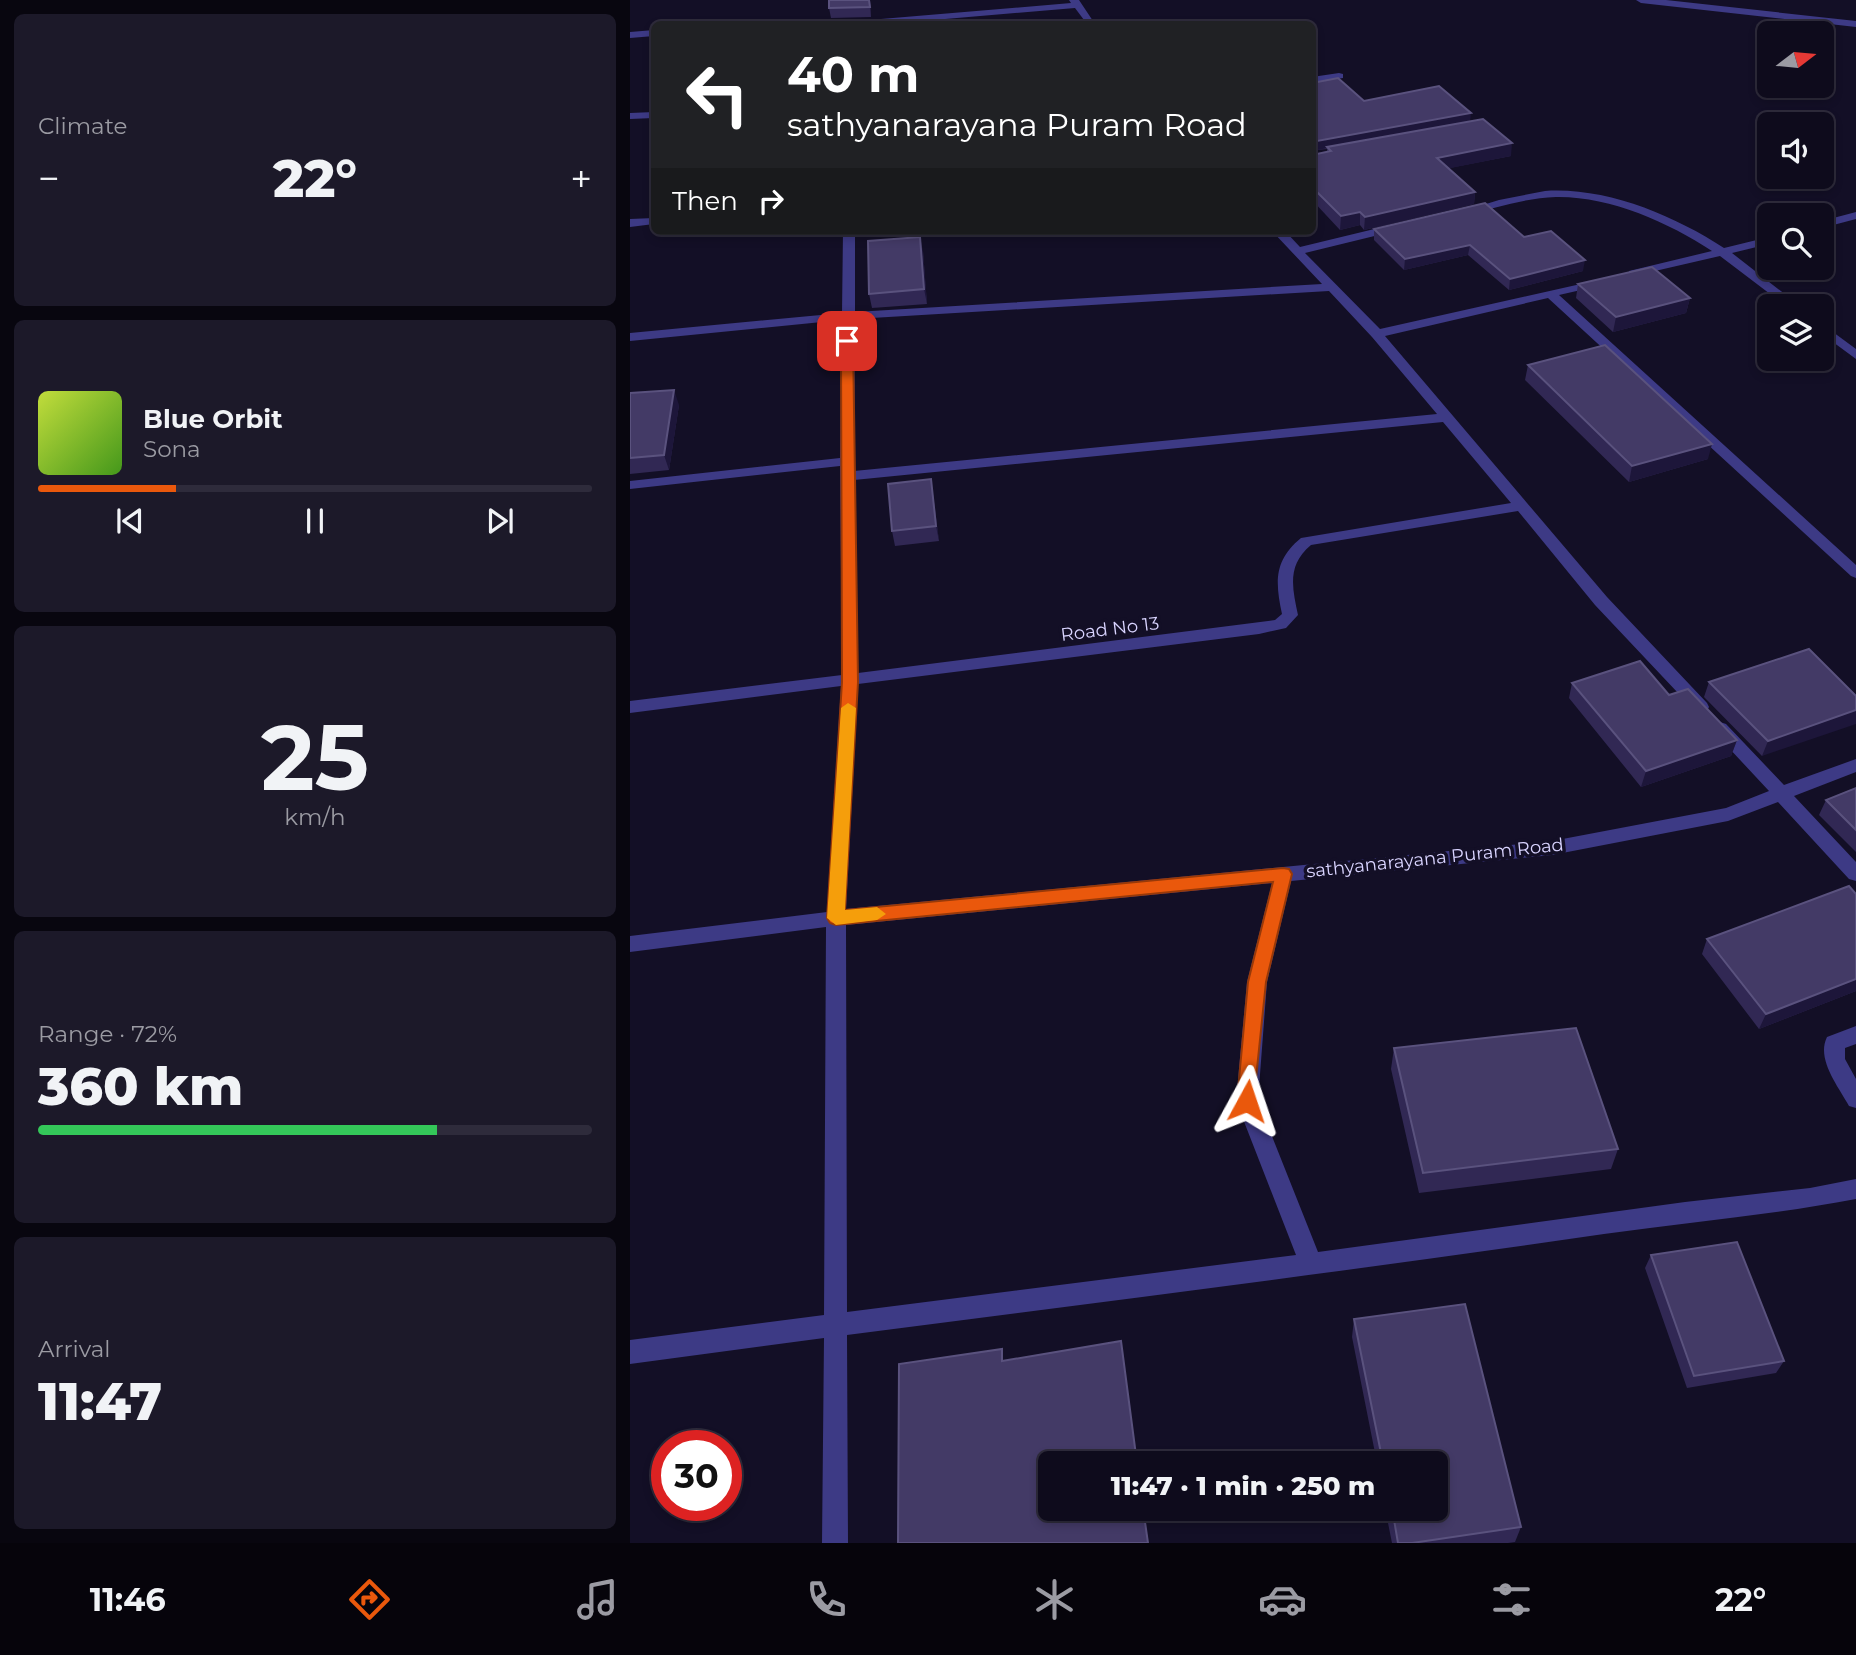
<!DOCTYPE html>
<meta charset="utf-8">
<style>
:root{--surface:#0e0b1c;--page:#1c1929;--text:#f1f3f6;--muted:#9b9ba3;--line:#2e2b3b;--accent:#ea580c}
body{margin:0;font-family:Montserrat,sans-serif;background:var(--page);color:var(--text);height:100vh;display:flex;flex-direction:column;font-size:26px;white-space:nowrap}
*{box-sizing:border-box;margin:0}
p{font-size:23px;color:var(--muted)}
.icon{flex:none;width:38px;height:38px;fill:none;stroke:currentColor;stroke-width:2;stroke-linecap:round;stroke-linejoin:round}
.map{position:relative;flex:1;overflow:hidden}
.details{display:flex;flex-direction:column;gap:14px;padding:14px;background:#08060f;width:630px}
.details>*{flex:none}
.hud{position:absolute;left:21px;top:21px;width:665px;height:214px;border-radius:10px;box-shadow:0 4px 10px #0003,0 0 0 2px var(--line);background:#202124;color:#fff;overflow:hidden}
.needle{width:46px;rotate:74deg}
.buttons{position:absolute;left:1127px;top:21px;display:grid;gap:14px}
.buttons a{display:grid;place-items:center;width:77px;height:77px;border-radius:10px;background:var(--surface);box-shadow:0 4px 10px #0003,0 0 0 2px var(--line);font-size:35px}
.speed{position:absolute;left:21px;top:1430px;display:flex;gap:14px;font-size:35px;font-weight:700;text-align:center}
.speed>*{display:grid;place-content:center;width:91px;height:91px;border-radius:50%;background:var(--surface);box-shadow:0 4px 10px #0003,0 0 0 2px var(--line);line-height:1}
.speed .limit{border:10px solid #d22;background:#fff;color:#111}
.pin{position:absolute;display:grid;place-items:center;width:60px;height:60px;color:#fff;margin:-30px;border-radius:14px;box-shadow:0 4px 10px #0006}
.me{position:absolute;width:77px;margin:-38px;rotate:5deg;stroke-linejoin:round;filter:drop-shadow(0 0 5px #0008)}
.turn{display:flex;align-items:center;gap:24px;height:147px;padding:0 21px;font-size:32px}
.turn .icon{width:91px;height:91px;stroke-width:2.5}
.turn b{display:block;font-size:49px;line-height:60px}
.then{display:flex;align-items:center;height:66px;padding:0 21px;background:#0003;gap:14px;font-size:26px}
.big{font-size:52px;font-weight:800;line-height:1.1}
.details .tile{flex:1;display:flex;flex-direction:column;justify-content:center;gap:10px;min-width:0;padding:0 24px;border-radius:10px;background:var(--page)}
.details .dial{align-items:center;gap:0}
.dial b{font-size:91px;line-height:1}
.song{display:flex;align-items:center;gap:21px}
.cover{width:84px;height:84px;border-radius:10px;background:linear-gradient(135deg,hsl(70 70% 55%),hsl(100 70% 35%))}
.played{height:7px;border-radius:4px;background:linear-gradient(90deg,var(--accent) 25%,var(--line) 25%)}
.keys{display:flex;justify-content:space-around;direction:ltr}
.heat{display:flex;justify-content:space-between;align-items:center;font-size:38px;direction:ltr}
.charge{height:10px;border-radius:5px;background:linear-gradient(90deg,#34c759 72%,var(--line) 0)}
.trip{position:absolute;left:408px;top:1451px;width:410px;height:70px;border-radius:10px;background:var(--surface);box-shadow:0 4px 10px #0003,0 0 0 2px var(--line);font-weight:800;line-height:70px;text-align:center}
.menu{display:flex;height:112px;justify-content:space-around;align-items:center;background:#06040b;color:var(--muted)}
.menu .icon{width:49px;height:49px}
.menu .on{color:var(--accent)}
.menu b{font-size:32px;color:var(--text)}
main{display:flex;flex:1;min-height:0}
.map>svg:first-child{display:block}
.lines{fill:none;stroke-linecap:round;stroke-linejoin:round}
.minor{fill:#3d3a85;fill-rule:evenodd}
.wall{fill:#312854}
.shaded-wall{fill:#1d163a}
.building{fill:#433a66;stroke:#5a527e;stroke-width:2}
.route{fill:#ea580c;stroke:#983908;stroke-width:2}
.slow{fill:#f59e0b}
.labels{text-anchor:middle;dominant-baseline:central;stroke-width:7;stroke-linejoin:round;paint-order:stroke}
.street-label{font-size:18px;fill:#d9d4ff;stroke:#130f26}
</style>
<main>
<section class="details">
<div class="tile"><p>Climate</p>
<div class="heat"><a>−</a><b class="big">22°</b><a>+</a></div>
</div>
<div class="tile">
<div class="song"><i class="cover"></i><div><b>Blue Orbit</b><p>Sona</p></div></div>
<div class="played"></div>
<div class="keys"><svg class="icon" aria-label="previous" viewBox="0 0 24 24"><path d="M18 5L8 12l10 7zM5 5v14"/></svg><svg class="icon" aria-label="pause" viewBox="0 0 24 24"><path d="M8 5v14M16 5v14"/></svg><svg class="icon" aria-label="next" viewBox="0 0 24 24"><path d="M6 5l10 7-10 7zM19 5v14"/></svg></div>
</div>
<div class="tile dial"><b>25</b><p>km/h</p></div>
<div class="tile"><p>Range · 72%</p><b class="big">360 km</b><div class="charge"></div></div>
<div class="tile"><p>Arrival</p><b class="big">11:47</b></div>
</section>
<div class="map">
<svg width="1226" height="1543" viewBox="0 0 1226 1543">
<rect width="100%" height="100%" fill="#130f26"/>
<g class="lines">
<path class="minor" d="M439,0H449L465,24H457L445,8L257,24H184L189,21L239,20L441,3Z
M1006,0H1036L1226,21V27L1011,3Z
M24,30V36L0,38V32Z
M709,73L713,74V78L682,83V77Z
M24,112V118L0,119V113Z
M915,191C976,187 1043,215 1094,248L1139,237V244L1102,253L1170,306H1156L1090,256L999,277V271L1082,251C1038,222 979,196 926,197C895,198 865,208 836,215L830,212L869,200Z
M1226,212V219L1192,228V221Z
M24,218V224L0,227V219Z
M765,224L769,226V230L675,253L750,329L973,279V285L929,295L1226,565V578L1221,576L918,298L755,336L977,597L1077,703L1079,707L1077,711H1065L965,605L888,511L681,545C657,565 662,587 668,615L656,628L629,634L228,684L216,909L922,841L1096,808L1139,791L1084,732L1081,728L1090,722L1096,724L1154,785L1226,759V772L1164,796L1226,862V881L1219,879L1148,802L1098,821L922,855L661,881L637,982L628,1101L688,1252L1055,1202L1180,1188L1226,1179V1199C1143,1215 1058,1222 974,1234C722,1271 470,1302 217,1335L218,1543H192L194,1338L0,1364V1340L194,1315L196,927L0,952V936L197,912L211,686L0,713V701L212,675L210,466L0,489V481L210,458L212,320L0,341V333L212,313L213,231H225V312L692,284L642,231H655L670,247ZM699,291L742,337L807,414L224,471L225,319ZM813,422L881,503L671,538C644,560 645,582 652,614L645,620L228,673L224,480ZM642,883L617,982L606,1101L666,1255L217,1312L216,925Z
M1192,324L1226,349V359L1192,334Z
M1226,1026V1044L1215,1048V1059L1226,1079V1108L1219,1106C1208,1086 1186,1059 1197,1037Z"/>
</g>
<path class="wall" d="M240,0L241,17L201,18L199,8Z
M682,83L734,101L840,121L881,156L819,168L845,192L844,204L734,230L730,225L710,230L682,200V155L697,152V149L687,150L682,146Z
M744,229L894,237L953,271L879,290L838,255L774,270L744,240Z
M293,251L297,304L242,308L239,294Z
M948,284L1060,298L1056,313L983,332L946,298Z
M898,365L1078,459L999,482L895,380Z
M0,393L49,405L39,470L0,474Z
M303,494L309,541L265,546L262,531Z
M1079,682L1226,696L1132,756L1074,697Z
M942,683L1039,695L1107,740L1101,756L1011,787L939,698Z
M1226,788V852L1189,815L1196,800Z
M1226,894V991L1129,1029L1072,954L1077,939Z
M764,1048L988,1149L981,1169L789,1193L761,1069Z
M1021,1255L1154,1361L1146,1373L1057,1388L1015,1268Z
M724,1319L891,1527L885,1542L878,1543H762L755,1508H805V1463H747L722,1337Z"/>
<path class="shaded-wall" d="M841,113L840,122L687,150V141Z
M882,143L881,156L806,171L807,158Z
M845,192L844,204L734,230L735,217Z
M730,212V225L710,230L711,216Z
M290,237L293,251L297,304L294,289Z
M840,245L838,255L774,270L775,259Z
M955,260L953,271L879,290L880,279Z
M1060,298L1056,313L983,332L986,317Z
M44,390L49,405L39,470L34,455Z
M1082,444L1078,459L999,482L1002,466Z
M301,479L303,494L309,541L306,526Z
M1226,710V724L1132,756L1138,741Z
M1107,740L1101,756L1011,787L1016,771Z
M1226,979V991L1129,1029L1136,1014Z"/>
<path class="building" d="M199,0H239L240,7L199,8Z
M708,78L734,101L809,86L841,113L687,141L682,137V83Z
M853,119L882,143L807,158L845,192L735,217L730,212L711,216L682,187V155L701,151L697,147Z
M855,203L894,237L921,231L955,260L880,279L840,245L775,259L744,229Z
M290,237L294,289L239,294L238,241Z
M1022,267L1060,298L986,317L948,284Z
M975,345L1082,444L1002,466L898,365Z
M44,390L34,455L0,458V393Z
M301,479L306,526L262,531L258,484Z
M1179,649L1226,696V710L1138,741L1079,682Z
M1010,661L1039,695L1058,689L1107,740L1016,771L942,683Z
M1226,788V830L1196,800Z
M1219,886L1226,894V979L1136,1014L1077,939Z
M946,1028L988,1149L793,1173L764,1048Z
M1107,1242L1154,1361L1064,1376L1021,1255Z
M835,1304L891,1527L782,1543H768L762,1508H805V1463H753L724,1319Z
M491,1341L507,1463H420V1508H513L518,1543H268L269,1364L372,1349V1361Z"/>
<path class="route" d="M217,337L223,341L228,682L215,910L653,868L659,869L662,874L636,982L623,1107L617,1109L610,1107L607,1101L618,982L643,882L206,925L200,923L197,918L212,682L211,341Z"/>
<path class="slow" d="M218,703L226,708L215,910L247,907L256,914L247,920L206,925L197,918L211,708Z"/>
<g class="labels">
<g class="street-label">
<text transform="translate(480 629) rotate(-7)">Road No 13</text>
<text transform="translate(805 858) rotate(-6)">sathyanarayana Puram Road</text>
</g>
</g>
</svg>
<div class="buttons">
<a><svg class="needle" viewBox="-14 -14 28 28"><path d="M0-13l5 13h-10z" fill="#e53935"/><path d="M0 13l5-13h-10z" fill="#9b9ba3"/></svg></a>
<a><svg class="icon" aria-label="sound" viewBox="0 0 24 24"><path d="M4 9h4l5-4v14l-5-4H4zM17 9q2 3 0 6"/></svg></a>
<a><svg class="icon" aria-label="search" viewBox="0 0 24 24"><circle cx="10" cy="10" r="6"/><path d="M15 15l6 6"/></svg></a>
<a><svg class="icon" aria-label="layers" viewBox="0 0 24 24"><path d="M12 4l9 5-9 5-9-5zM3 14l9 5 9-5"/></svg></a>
</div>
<div class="speed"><div class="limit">30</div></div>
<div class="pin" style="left:217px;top:341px;background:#d93025"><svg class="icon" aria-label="arrive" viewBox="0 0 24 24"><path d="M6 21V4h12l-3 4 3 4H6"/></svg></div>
<svg class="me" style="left:617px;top:1101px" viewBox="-20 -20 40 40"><path d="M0-17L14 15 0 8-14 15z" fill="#ea580c" stroke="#fff" stroke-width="4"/></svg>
<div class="trip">11:47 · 1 min · 250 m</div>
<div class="hud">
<div class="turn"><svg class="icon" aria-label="left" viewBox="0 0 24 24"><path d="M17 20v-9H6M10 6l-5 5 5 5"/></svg><div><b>40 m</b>sathyanarayana Puram Road</div></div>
<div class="then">Then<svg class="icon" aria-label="right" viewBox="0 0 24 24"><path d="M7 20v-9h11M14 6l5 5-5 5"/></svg></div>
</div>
</div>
</main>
<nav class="menu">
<b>11:46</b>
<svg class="icon on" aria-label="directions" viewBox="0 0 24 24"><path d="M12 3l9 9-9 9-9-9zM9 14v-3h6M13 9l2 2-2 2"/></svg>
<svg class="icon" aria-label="music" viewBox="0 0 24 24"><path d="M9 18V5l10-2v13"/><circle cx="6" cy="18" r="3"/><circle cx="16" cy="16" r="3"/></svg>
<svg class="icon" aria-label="phone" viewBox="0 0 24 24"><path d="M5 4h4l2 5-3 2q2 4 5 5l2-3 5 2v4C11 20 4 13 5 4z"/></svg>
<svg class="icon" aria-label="climate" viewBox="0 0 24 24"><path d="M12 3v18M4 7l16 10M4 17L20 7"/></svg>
<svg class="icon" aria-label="car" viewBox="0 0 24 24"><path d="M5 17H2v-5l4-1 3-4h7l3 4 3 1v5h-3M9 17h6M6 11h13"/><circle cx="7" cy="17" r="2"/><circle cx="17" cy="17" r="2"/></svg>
<svg class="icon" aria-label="filters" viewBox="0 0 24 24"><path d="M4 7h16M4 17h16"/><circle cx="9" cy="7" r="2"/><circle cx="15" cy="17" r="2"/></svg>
<b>22°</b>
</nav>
